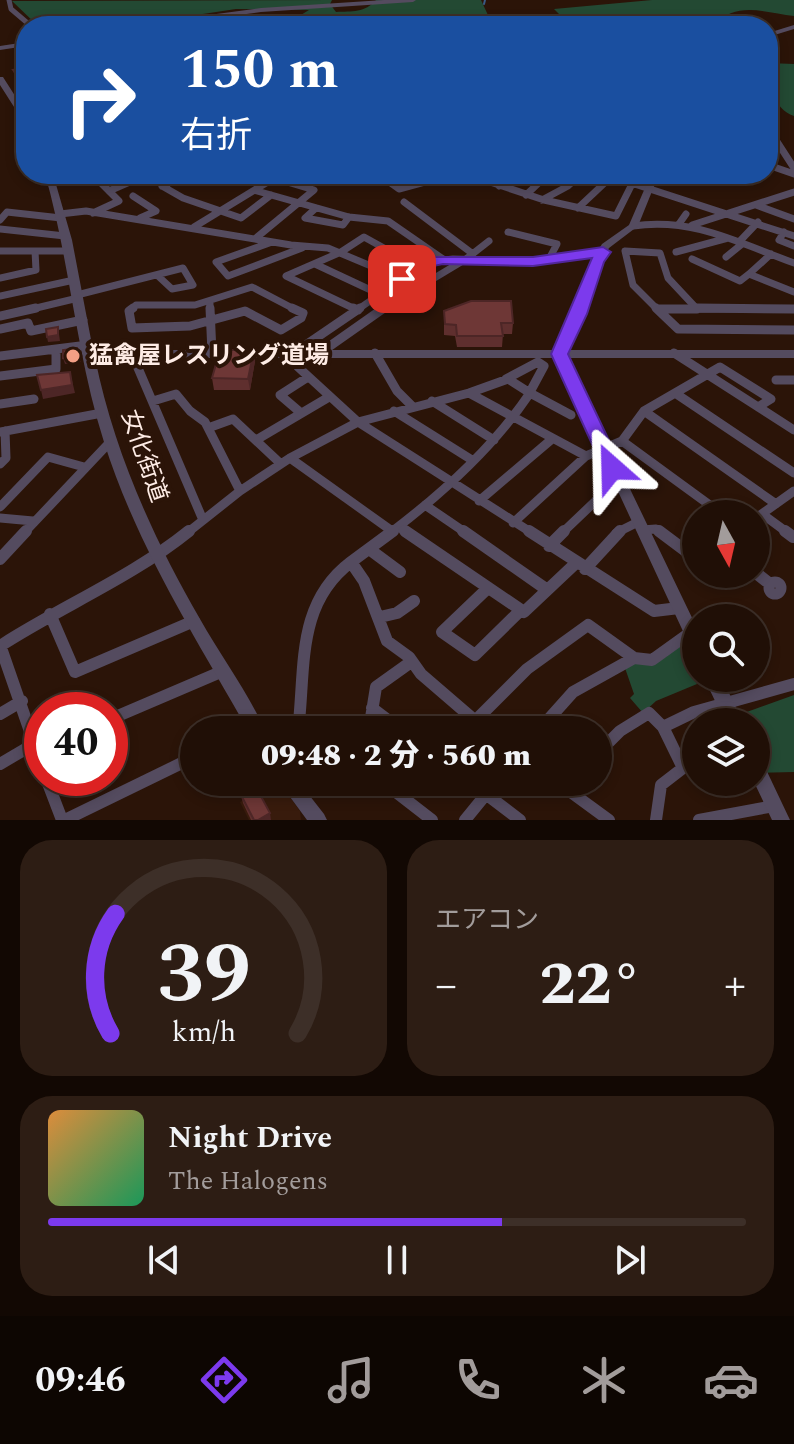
<!DOCTYPE html>
<html lang="ja">
<meta charset="utf-8">
<style>
:root{--surface:#200f06;--page:#2d1d14;--text:#f1f3f6;--muted:#a29c9b;--line:#3d2f28;--accent:#7c3aed}
body{margin:0;font-family:Spectral,"Noto Sans JP",serif;background:var(--page);color:var(--text);height:100vh;display:flex;flex-direction:column;font-size:30px;white-space:nowrap}
*{box-sizing:border-box;margin:0}
p{font-size:26px;color:var(--muted)}
.icon{flex:none;width:44px;height:44px;fill:none;stroke:currentColor;stroke-width:2;stroke-linecap:round;stroke-linejoin:round}
.map{position:relative;height:820px;overflow:hidden}
.sheet{display:flex;flex-direction:column;gap:20px;padding:20px;background:#120803;flex:1}
.sheet>*{flex:none}
.guide{position:absolute;left:16px;top:16px;width:762px;height:168px;border-radius:32px;box-shadow:0 4px 12px #0003,0 0 0 2px var(--line);background:#1a4fa0;color:#fff;overflow:hidden}
.needle{width:52px;rotate:172deg}
.fabs{position:absolute;left:682px;top:500px;display:grid;gap:16px}
.fabs a{display:grid;place-items:center;width:88px;height:88px;border-radius:50%;background:var(--surface);box-shadow:0 4px 12px #0003,0 0 0 2px var(--line);font-size:40px}
.speed{position:absolute;left:24px;top:692px;display:flex;gap:16px;font-size:40px;font-weight:700;text-align:center}
.speed>*{display:grid;place-content:center;width:104px;height:104px;border-radius:50%;background:var(--surface);box-shadow:0 4px 12px #0003,0 0 0 2px var(--line);line-height:1}
.speed .limit{border:12px solid #d22;background:#fff;color:#111}
.pin{position:absolute;display:grid;place-items:center;width:68px;height:68px;color:#fff;margin:-34px;border-radius:16px;box-shadow:0 4px 12px #0006}
.me{position:absolute;width:88px;margin:-44px;rotate:335deg;stroke-linejoin:round;filter:drop-shadow(0 0 6px #0008)}
.turn{display:flex;align-items:center;gap:28px;height:168px;padding:0 32px;font-size:36px}
.turn .icon{width:104px;height:104px;stroke-width:2.5}
.turn b{display:block;font-size:56px;line-height:68px}
.big{font-size:60px;font-weight:800;line-height:1.1}
.sheet .card{flex:1;display:flex;flex-direction:column;justify-content:center;gap:12px;min-width:0;padding:0 28px;border-radius:32px;background:var(--page)}
.sheet .dial{align-items:center;gap:0}
.dial svg{height:208px;overflow:visible;fill:none;stroke:var(--line);stroke-width:7;stroke-linecap:round;text-anchor:middle}
.dial text{fill:var(--text);stroke:none}
.song{display:flex;align-items:center;gap:24px}
.cover{width:96px;height:96px;border-radius:12px;background:linear-gradient(135deg,hsl(30 70% 55%),hsl(150 70% 35%))}
.played{height:8px;border-radius:4px;background:linear-gradient(90deg,var(--accent) 65%,var(--line) 65%)}
.keys{display:flex;justify-content:space-around;direction:ltr}
.heat{display:flex;justify-content:space-between;align-items:center;font-size:44px;direction:ltr}
.sheet .tiles{flex:1;display:grid;gap:20px;grid-template-columns:1fr 1fr}
.card:last-child{grid-column:span 2}
.trip{position:absolute;left:180px;top:716px;width:432px;height:80px;border-radius:40px;background:var(--surface);box-shadow:0 4px 12px #0003,0 0 0 2px var(--line);font-weight:800;line-height:80px;text-align:center}
.tab-bar{display:flex;height:128px;justify-content:space-around;align-items:center;background:#0d0602;color:var(--muted)}
.tab-bar .icon{width:56px;height:56px}
.tab-bar .selected{color:var(--accent)}
.tab-bar b{font-size:36px;color:var(--text)}
.map>svg:first-child{display:block}
.built{fill:#381b0c}
.green{fill:#234933}
.lines{fill:none;stroke-linecap:round;stroke-linejoin:round}
.stream{stroke:#3a5b84;stroke-width:2}
.minor-far3{stroke:#544b5f;stroke-width:5}
.minor-far2{stroke:#544b5f;stroke-width:7}
.minor-far1{stroke:#544b5f;stroke-width:9}
.minor{stroke:#544b5f;stroke-width:12}
.tertiary{fill:#544b5f;fill-rule:evenodd}
.tertiary-bridge{stroke:#544b5f;stroke-width:16}
.wall{fill:#5f2f2e}
.shaded-wall{fill:#4d2626}
.building{fill:#6e3736;stroke:#4d2626;stroke-width:2}
.route{fill:#7c3aed;stroke:#51269a;stroke-width:2}
.poi-dot{fill:#f39f85;stroke:#2b1408;stroke-width:3}
.labels{text-anchor:middle;dominant-baseline:central;stroke-width:8;stroke-linejoin:round;paint-order:stroke}
.poi-label{font-size:24px;font-weight:bold;fill:#feece5;stroke:#2b1408;text-anchor:start}
.street-label{font-size:24px;fill:#feece5;stroke:#2b1408}
</style>
<div class="map">
<svg width="794" height="820" viewBox="0 0 794 820">
<rect width="100%" height="100%" fill="#2b1408"/>
<path class="built" d="M255,782H279L300,811L301,820H249L240,802L261,792Z"/>
<path class="green" d="M332,0L330,4L336,12C352,11 365,13 376,0H481L493,26H283L309,10L236,9L123,26H38L12,1Z
M652,0H794V16C765,13 736,0 714,26H571L554,9Z
M768,63L794,64V116C773,109 768,83 768,63Z
M679,643L697,684L656,701L643,713L630,698L634,694L625,668C648,655 654,675 679,643Z
M794,695V772L756,773V722H719Z"/>
<g class="lines">
<path class="stream" d="M484,4L485,0"/>
<path class="minor-far3" d="M9,0L11,9L31,26
M768,128L773,136"/>
<path class="minor-far2" d="M772,134L794,168
M768,165L794,174
M202,174L227,182L239,174
M337,174L345,182L374,174
M378,174L399,189L432,180L424,174
M466,174L544,200L616,216L637,174
M604,174L794,236
M162,186L183,198L241,218L271,195
M162,186L189,174
M499,186L512,174
M109,191L148,174
M257,191L349,217L388,221L443,259
M526,195L548,174
M133,196L156,211L140,218
M542,200L568,186L581,174
M404,202L473,254
M756,205L794,219
M316,208L305,218L343,225L349,217
M578,208L612,176
M93,213L119,201L98,180
M60,214L86,211L291,245L328,248L402,279
M0,220L7,212L61,218
M679,224L686,214
M692,225L794,192
M633,226C693,217 739,243 794,263
M194,227L279,175
M0,229L65,236
M508,232L557,244L549,259
M784,232L779,240L794,246
M256,238L314,190L274,178
M272,242L216,262L228,276L302,248
M739,242L758,222
M0,251H68
M676,252L728,238
M726,257L742,244
M692,259L740,281L749,274L794,292
M315,264L377,293
M749,274L771,254
M0,278L36,270L35,251
M77,295L183,268L193,285L172,289L157,275
M0,296L74,280
M210,303V310
M658,309H697
M28,310L78,298
M131,310L136,305H195L252,287L296,310
M357,310L286,276L341,252L364,237L418,267
M357,310L426,262L453,259L533,261L603,252
M381,310L466,259L489,241
M658,310L633,285L625,251L660,253L668,278L697,309H794"/>
<path class="minor-far1" d="M133,308L129,311L132,328L190,326L245,311L281,330L301,318L303,313L292,308
M210,308L212,353
M353,308L358,310
M656,308L678,329L794,330
M696,308L794,309
M658,309H697
M0,316L36,308
M0,329L28,323L31,331L83,320
M294,353L360,308
M320,353L384,308
M375,353L397,391L412,406
M674,353L794,430
M132,354L203,520
M0,356L88,345
M298,367L358,422L532,533
M0,376L56,369V349
M506,379L538,362L544,366L530,392
M776,380H794
M469,393L586,456
M530,393L571,415
M675,393L794,473
M153,401L176,394L190,411L205,422L240,491
M432,401L494,440
M0,404L34,399
M394,411L472,460
M644,411L776,504
M301,413L280,395L308,377
M208,428L233,419L281,464
M0,432L102,413
M256,440L329,397
M622,441L722,514
M290,458L392,531
M0,464L6,458L5,431
M479,501L552,439
M425,505L466,533
M0,507L48,457L84,467
M762,514L788,533
M0,518L33,521
M756,518L794,491
M513,523L586,456L622,441L644,411L720,367L771,399L758,407
M399,527L408,533
M642,530L656,529L662,533
M24,533L110,442
M187,533L240,491L290,458L358,422L469,393L508,379L530,393C493,448 443,493 390,533
M562,533L605,492L621,486
M616,533L638,522"/>
<path class="minor" d="M393,531L351,562L364,581L387,641L409,657L421,674L486,730
M405,531L524,612L576,563
M463,531L546,589
M529,531L654,611L679,608
M659,531L691,555
M785,531L793,537
M549,546L564,531
M369,549L400,572
M0,559L26,531
M585,569L620,531
M756,573L770,584
M769.5 588a5.5 5.5 0 1 1 11 0a5.5 5.5 0 1 1-11 0Z
M488,588L442,632L475,655L521,610
M50,614L75,672L194,621
M380,617L397,613L414,601
M0,645L42,766
M0,646C62,606 132,577 189,531
M372,708L401,730
M71,710L85,703
M0,714L22,701
M113,718L223,671
M474,722L527,669L588,625L634,658L652,660L691,632
M663,727L694,712L794,684
M289,730L299,722C305,662 298,602 351,562
M369,730L376,687L411,662
M539,730L573,692L634,658
M598,753L620,731L649,713L663,727L683,768L661,785L656,820
M0,764L34,744
M46,778L62,820
M383,782L432,820
M470,782L520,820
M557,782L609,820
M65,820L194,757
M465,820L496,782
M699,820L774,806"/>
<path class="tertiary" d="M384,0H416L413,2L261,12L156,26H138L141,24L261,8Z
M794,25V29L768,37V33Z
M26,42V46L0,50V46Z
M0,77H3L26,113V121H23L0,85Z
M45,174H53L72,240L93,350H556L573,314L591,262L602,244L629,225L651,174H659L638,226L609,248L601,262L583,314L567,350H794V358H567L696,626V648L691,647L688,642L556,358H95C114,451 152,536 200,619C221,656 247,691 265,730H248C195,637 136,544 104,442C76,354 70,262 45,174Z
M756,759L762,761L790,820H772L754,782H756Z
M279,782H299L324,814L327,820H307Z"/>
<path class="tertiary-bridge" d="M713,678L734,722"/>
</g>
<path class="wall" d="M13,70L26,72V90L15,77Z
M444,311L513,323L512,334H503L502,347H457L455,336L444,335Z
M254,350L255,361L250,390H214L212,378Z
M241,795L271,820H251L243,803Z"/>
<path class="shaded-wall" d="M58,327L60,341L48,342L47,337Z
M77,348L81,362L65,364L63,358Z
M254,350L255,361L250,390L248,379Z
M70,372L75,393L43,399L41,390Z
M270,813L271,820H258Z"/>
<path class="building" d="M23,68L26,72V85L13,70Z
M471,301H511L513,323H501L503,336H457L456,325L445,324L444,311Z
M58,327V335L47,337L46,329Z
M77,348L79,356L63,358V350Z
M220,350H254L248,379L212,378Z
M70,372L72,385L41,390L37,375Z
M256,787L270,813L258,820H254L241,795Z"/>
<path class="route" d="M603,247L611,252L604,262L587,314L568,354L622,468L612,475L603,468L551,354L592,258L533,266L443,264C426,266 417,279 402,284L394,279L426,257H533Z"/>
<circle class="poi-dot" cx="73" cy="356" r="8"/>
<g class="labels">
<g class="poi-label">
<text x="89" y="356">猛禽屋レスリング道場</text>
</g>
<g class="street-label">
<text transform="translate(144 456) rotate(71)">女化街道</text>
</g>
</g>
</svg>
<div class="fabs">
<a><svg class="needle" viewBox="-14 -14 28 28"><path d="M0-13l5 13h-10z" fill="#e53935"/><path d="M0 13l5-13h-10z" fill="#a29c9b"/></svg></a>
<a><svg class="icon" aria-label="search" viewBox="0 0 24 24"><circle cx="10" cy="10" r="6"/><path d="M15 15l6 6"/></svg></a>
<a><svg class="icon" aria-label="layers" viewBox="0 0 24 24"><path d="M12 4l9 5-9 5-9-5zM3 14l9 5 9-5"/></svg></a>
</div>
<div class="speed"><div class="limit">40</div></div>
<div class="pin" style="left:402px;top:279px;background:#d93025"><svg class="icon" aria-label="arrive" viewBox="0 0 24 24"><path d="M6 21V4h12l-3 4 3 4H6"/></svg></div>
<svg class="me" style="left:612px;top:468px" viewBox="-20 -20 40 40"><path d="M0-17L14 15 0 8-14 15z" fill="#7c3aed" stroke="#fff" stroke-width="4"/></svg>
<div class="trip">09:48 · 2 分 · 560 m</div>
<div class="guide">
<div class="turn"><svg class="icon" aria-label="right" viewBox="0 0 24 24"><path d="M7 20v-9h11M14 6l5 5-5 5"/></svg><div><b>150 m</b>右折</div></div>
</div>
</div>
<section class="sheet">
<div class="tiles">
<div class="card dial"><svg viewBox="0 0 100 80">
<path d="M14 69A42 42 0 1 1 86 69"/>
<path d="M14 69A42 42 0 0 1 16 23" stroke="#7c3aed"/>
<text x="50" y="56" font-size="32" font-weight="700">39</text>
<text x="50" y="72" font-size="11">km/h</text>
</svg></div>
<div class="card"><p>エアコン</p>
<div class="heat"><a>−</a><b class="big">22°</b><a>+</a></div>
</div>
<div class="card">
<div class="song"><i class="cover"></i><div><b>Night Drive</b><p>The Halogens</p></div></div>
<div class="played"></div>
<div class="keys"><svg class="icon" aria-label="previous" viewBox="0 0 24 24"><path d="M18 5L8 12l10 7zM5 5v14"/></svg><svg class="icon" aria-label="pause" viewBox="0 0 24 24"><path d="M8 5v14M16 5v14"/></svg><svg class="icon" aria-label="next" viewBox="0 0 24 24"><path d="M6 5l10 7-10 7zM19 5v14"/></svg></div>
</div>
</div>
</section>
<nav class="tab-bar">
<b>09:46</b>
<svg class="icon selected" aria-label="directions" viewBox="0 0 24 24"><path d="M12 3l9 9-9 9-9-9zM9 14v-3h6M13 9l2 2-2 2"/></svg>
<svg class="icon" aria-label="music" viewBox="0 0 24 24"><path d="M9 18V5l10-2v13"/><circle cx="6" cy="18" r="3"/><circle cx="16" cy="16" r="3"/></svg>
<svg class="icon" aria-label="phone" viewBox="0 0 24 24"><path d="M5 4h4l2 5-3 2q2 4 5 5l2-3 5 2v4C11 20 4 13 5 4z"/></svg>
<svg class="icon" aria-label="climate" viewBox="0 0 24 24"><path d="M12 3v18M4 7l16 10M4 17L20 7"/></svg>
<svg class="icon" aria-label="car" viewBox="0 0 24 24"><path d="M5 17H2v-5l4-1 3-4h7l3 4 3 1v5h-3M9 17h6M6 11h13"/><circle cx="7" cy="17" r="2"/><circle cx="17" cy="17" r="2"/></svg>
</nav>
